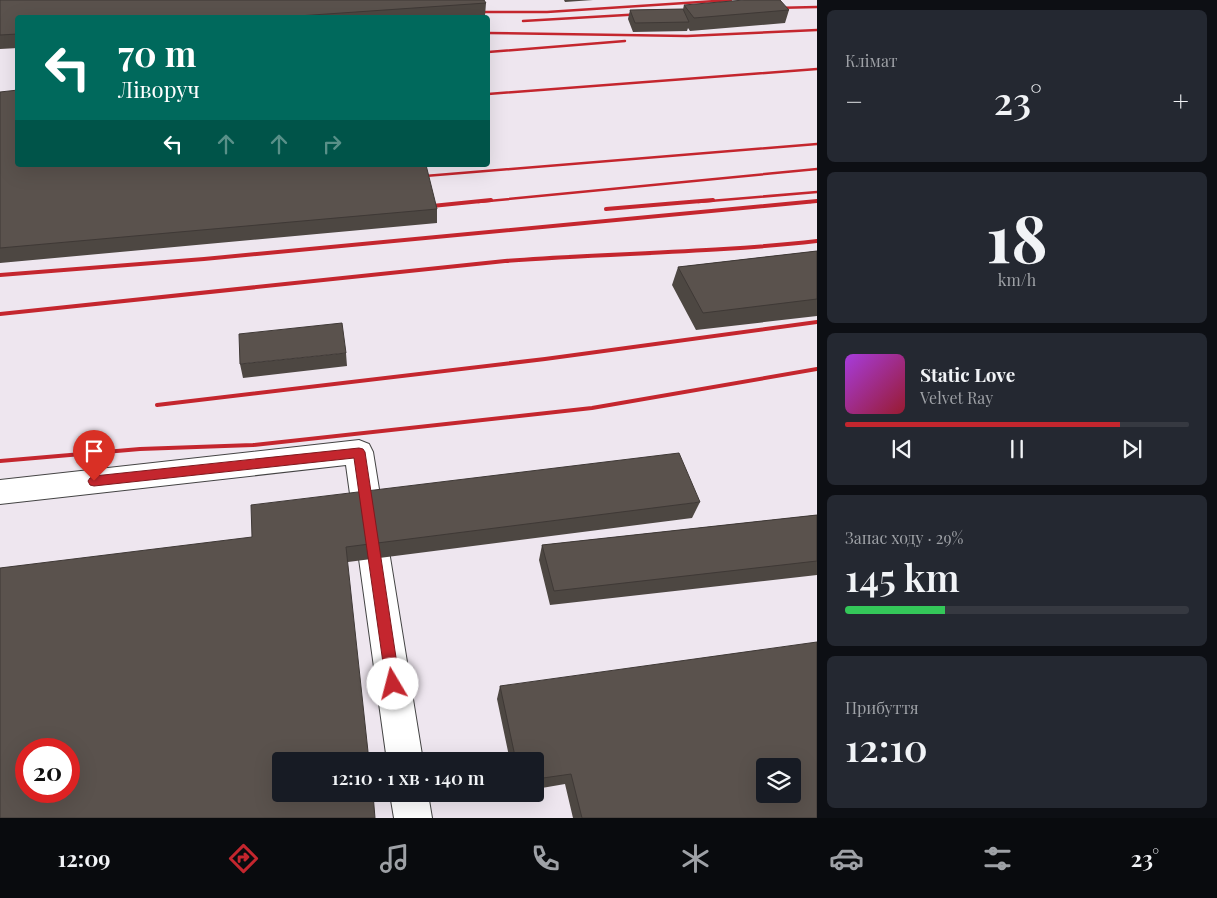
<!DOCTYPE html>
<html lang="uk">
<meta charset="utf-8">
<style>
:root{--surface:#171b24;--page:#242831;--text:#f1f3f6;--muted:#9ea1a6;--line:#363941;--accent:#c4262e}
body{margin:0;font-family:"Playfair Display",serif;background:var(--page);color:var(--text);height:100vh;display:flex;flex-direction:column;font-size:19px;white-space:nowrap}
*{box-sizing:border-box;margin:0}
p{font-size:16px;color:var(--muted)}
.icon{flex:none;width:28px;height:28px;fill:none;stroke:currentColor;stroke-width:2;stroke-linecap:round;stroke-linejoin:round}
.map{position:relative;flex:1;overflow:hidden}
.sheet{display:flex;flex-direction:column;gap:10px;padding:10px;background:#0d0f14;width:400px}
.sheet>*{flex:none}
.guide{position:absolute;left:15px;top:15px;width:475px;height:152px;border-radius:5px;box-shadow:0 5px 20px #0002;background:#00695c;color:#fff;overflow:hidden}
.fabs{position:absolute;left:756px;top:758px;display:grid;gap:10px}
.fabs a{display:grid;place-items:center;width:45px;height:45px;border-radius:5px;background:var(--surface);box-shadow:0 5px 20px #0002;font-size:25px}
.speed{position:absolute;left:15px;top:738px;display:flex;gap:10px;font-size:25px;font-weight:700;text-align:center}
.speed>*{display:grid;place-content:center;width:65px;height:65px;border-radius:50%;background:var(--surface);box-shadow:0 5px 20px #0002;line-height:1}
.speed .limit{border:8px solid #d22;background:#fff;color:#111}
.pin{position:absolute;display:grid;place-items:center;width:42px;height:42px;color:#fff;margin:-51px -21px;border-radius:50% 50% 50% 0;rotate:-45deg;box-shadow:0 0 5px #0007}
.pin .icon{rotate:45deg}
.me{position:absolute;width:55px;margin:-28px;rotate:352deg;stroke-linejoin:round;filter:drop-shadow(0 0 4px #0008)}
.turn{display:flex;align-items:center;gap:18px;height:105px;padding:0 20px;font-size:22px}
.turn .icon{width:65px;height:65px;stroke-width:2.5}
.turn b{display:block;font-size:35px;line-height:42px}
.lanes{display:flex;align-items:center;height:48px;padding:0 20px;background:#0003;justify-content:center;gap:25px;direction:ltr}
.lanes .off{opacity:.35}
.big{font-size:38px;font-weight:600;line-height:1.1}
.sheet .widget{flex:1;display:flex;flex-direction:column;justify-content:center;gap:8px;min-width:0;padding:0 18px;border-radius:8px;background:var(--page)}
.sheet .dial{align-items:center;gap:0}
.dial b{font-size:65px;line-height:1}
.song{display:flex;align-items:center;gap:15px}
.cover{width:60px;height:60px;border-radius:8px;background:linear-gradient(135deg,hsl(280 70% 55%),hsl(350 70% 35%))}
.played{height:5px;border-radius:2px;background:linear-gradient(90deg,var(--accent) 80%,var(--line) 80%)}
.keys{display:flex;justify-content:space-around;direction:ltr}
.heat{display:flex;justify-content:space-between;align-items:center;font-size:28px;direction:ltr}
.charge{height:8px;border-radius:4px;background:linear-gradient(90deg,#34c759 29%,var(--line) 0)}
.trip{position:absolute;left:272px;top:752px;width:272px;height:50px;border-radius:5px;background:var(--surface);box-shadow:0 5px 20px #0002;font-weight:600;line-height:50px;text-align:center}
.tabs{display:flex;height:80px;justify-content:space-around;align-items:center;background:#090b0e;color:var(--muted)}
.tabs .icon{width:35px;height:35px}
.tabs .active{color:var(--accent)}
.tabs b{font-size:22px;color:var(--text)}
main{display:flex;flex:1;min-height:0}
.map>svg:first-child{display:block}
.industrial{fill:#eee6ef;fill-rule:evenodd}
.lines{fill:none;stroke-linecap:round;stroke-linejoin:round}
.minor-casing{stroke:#444;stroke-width:2}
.minor{fill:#fff;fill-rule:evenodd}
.rail-far1{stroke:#c4262e;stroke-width:2.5}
.rail{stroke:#c4262e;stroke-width:4}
.wall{fill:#4d4742}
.building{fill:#5a524d;stroke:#3f3936;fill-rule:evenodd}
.route{fill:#c4262e;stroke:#7f191e}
</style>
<main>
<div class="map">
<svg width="817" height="818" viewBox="0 0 817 818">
<rect width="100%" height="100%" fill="#fffdf5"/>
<path class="industrial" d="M0,0H817V818H0ZM18,18H488V165H18ZM26,749H69V791H26ZM281,761H536V794H281ZM765,766H792V794H765Z"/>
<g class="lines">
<g class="minor-casing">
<path id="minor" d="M359,440L369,444L373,452L423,761H387L346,465L0,504V480Z
M390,794H428L432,818H394Z"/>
</g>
<use href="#minor" class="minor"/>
<path class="rail-far1" d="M773,8L817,7
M483,12H547L731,0
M523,21L643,14
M488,33L687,36L817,30
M488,52L625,41
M488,94L817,69
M425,176L817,144
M478,202L817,169
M698,202L817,192
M810,202L817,201"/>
<path class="rail" d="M432,206L491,200
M606,209L713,200
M0,275L204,259L817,201
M0,314L505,261C609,253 714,253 817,241
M157,405L545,359L817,322
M0,461L140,449L253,445L592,408L817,369"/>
</g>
<path class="wall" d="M0,0L486,3L485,16L465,18H18V48L0,49Z
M564,0H593L565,2Z
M684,5L789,10L785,23L690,31L688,28L687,31L633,32L628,19L630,10L683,9Z
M0,92L437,209V223L0,263Z
M817,251V316L696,330L672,285L678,267Z
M346,353L347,366L243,378L240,364Z
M700,502L692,518L348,562L0,568Z
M817,515V575L550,605L539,560L542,545Z
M500,686L817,818H573L565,784L536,789V761H510L497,699Z"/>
<path class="building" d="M0,0H484L486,3L269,18H18V34L0,35Z
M744,0H780L789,10L694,18L684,5Z
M683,9L689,22L635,23L630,10Z
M18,90V165H426L437,209L0,248V92Z
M817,251V299L703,313L678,267Z
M342,323L346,353L240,364L239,334Z
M679,453L700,502L346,547L369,761H281V794H373L375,818H0V568L252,537L251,505ZM26,749H69V791H26Z
M817,515V561L554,591L542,545Z
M817,642V818H582L571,774L536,779V761H516L500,686ZM765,766H792V794H765Z"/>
<path class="route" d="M359,448L363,449L365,452L400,684L398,689L393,691L388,689L386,684L354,458L94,486L90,485L88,481L90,478L94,476Z"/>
</svg>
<div class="fabs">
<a><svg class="icon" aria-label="layers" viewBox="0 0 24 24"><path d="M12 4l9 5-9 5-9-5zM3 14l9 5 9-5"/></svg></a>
</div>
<div class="speed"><div class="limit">20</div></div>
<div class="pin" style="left:94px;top:481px;background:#d93025"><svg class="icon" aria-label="arrive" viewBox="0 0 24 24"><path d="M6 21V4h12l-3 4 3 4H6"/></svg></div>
<svg class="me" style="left:393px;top:684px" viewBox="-20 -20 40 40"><circle r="19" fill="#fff"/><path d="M0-13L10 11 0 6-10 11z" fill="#c4262e"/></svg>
<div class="trip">12:10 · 1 хв · 140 m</div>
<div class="guide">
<div class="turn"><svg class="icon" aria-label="left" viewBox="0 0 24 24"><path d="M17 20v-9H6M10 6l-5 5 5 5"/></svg><div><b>70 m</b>Ліворуч</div></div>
<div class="lanes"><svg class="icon" aria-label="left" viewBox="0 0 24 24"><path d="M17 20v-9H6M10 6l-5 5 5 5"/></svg><svg class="icon off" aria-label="ahead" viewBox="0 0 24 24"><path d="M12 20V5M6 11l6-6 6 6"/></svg><svg class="icon off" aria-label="ahead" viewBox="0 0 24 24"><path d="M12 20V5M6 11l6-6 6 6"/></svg><svg class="icon off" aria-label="right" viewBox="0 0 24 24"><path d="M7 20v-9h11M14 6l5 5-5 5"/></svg></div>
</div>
</div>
<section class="sheet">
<div class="widget"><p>Клімат</p>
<div class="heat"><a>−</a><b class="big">23°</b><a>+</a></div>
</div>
<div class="widget dial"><b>18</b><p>km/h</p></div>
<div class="widget">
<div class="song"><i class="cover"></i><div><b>Static Love</b><p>Velvet Ray</p></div></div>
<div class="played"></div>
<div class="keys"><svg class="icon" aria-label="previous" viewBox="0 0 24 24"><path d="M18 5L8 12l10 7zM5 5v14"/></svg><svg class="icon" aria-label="pause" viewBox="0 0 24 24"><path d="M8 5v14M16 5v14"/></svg><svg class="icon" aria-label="next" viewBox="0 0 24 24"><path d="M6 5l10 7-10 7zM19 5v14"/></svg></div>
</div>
<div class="widget"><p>Запас ходу · 29%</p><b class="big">145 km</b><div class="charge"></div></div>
<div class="widget"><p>Прибуття</p><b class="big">12:10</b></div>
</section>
</main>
<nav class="tabs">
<b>12:09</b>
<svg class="icon active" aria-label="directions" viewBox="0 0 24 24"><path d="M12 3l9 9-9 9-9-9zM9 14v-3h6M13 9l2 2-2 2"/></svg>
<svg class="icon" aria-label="music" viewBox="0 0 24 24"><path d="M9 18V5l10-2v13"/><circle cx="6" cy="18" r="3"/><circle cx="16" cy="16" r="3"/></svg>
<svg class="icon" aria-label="phone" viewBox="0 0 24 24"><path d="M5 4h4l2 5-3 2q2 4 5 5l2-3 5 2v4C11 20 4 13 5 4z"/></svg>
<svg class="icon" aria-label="climate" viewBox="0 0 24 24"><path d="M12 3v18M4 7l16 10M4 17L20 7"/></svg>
<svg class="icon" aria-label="car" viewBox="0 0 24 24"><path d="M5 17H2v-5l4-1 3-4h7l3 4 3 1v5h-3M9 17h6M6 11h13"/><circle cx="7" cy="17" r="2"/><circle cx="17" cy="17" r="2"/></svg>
<svg class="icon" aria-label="filters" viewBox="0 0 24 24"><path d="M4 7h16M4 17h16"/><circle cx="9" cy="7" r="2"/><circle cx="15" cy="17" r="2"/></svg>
<b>23°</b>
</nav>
